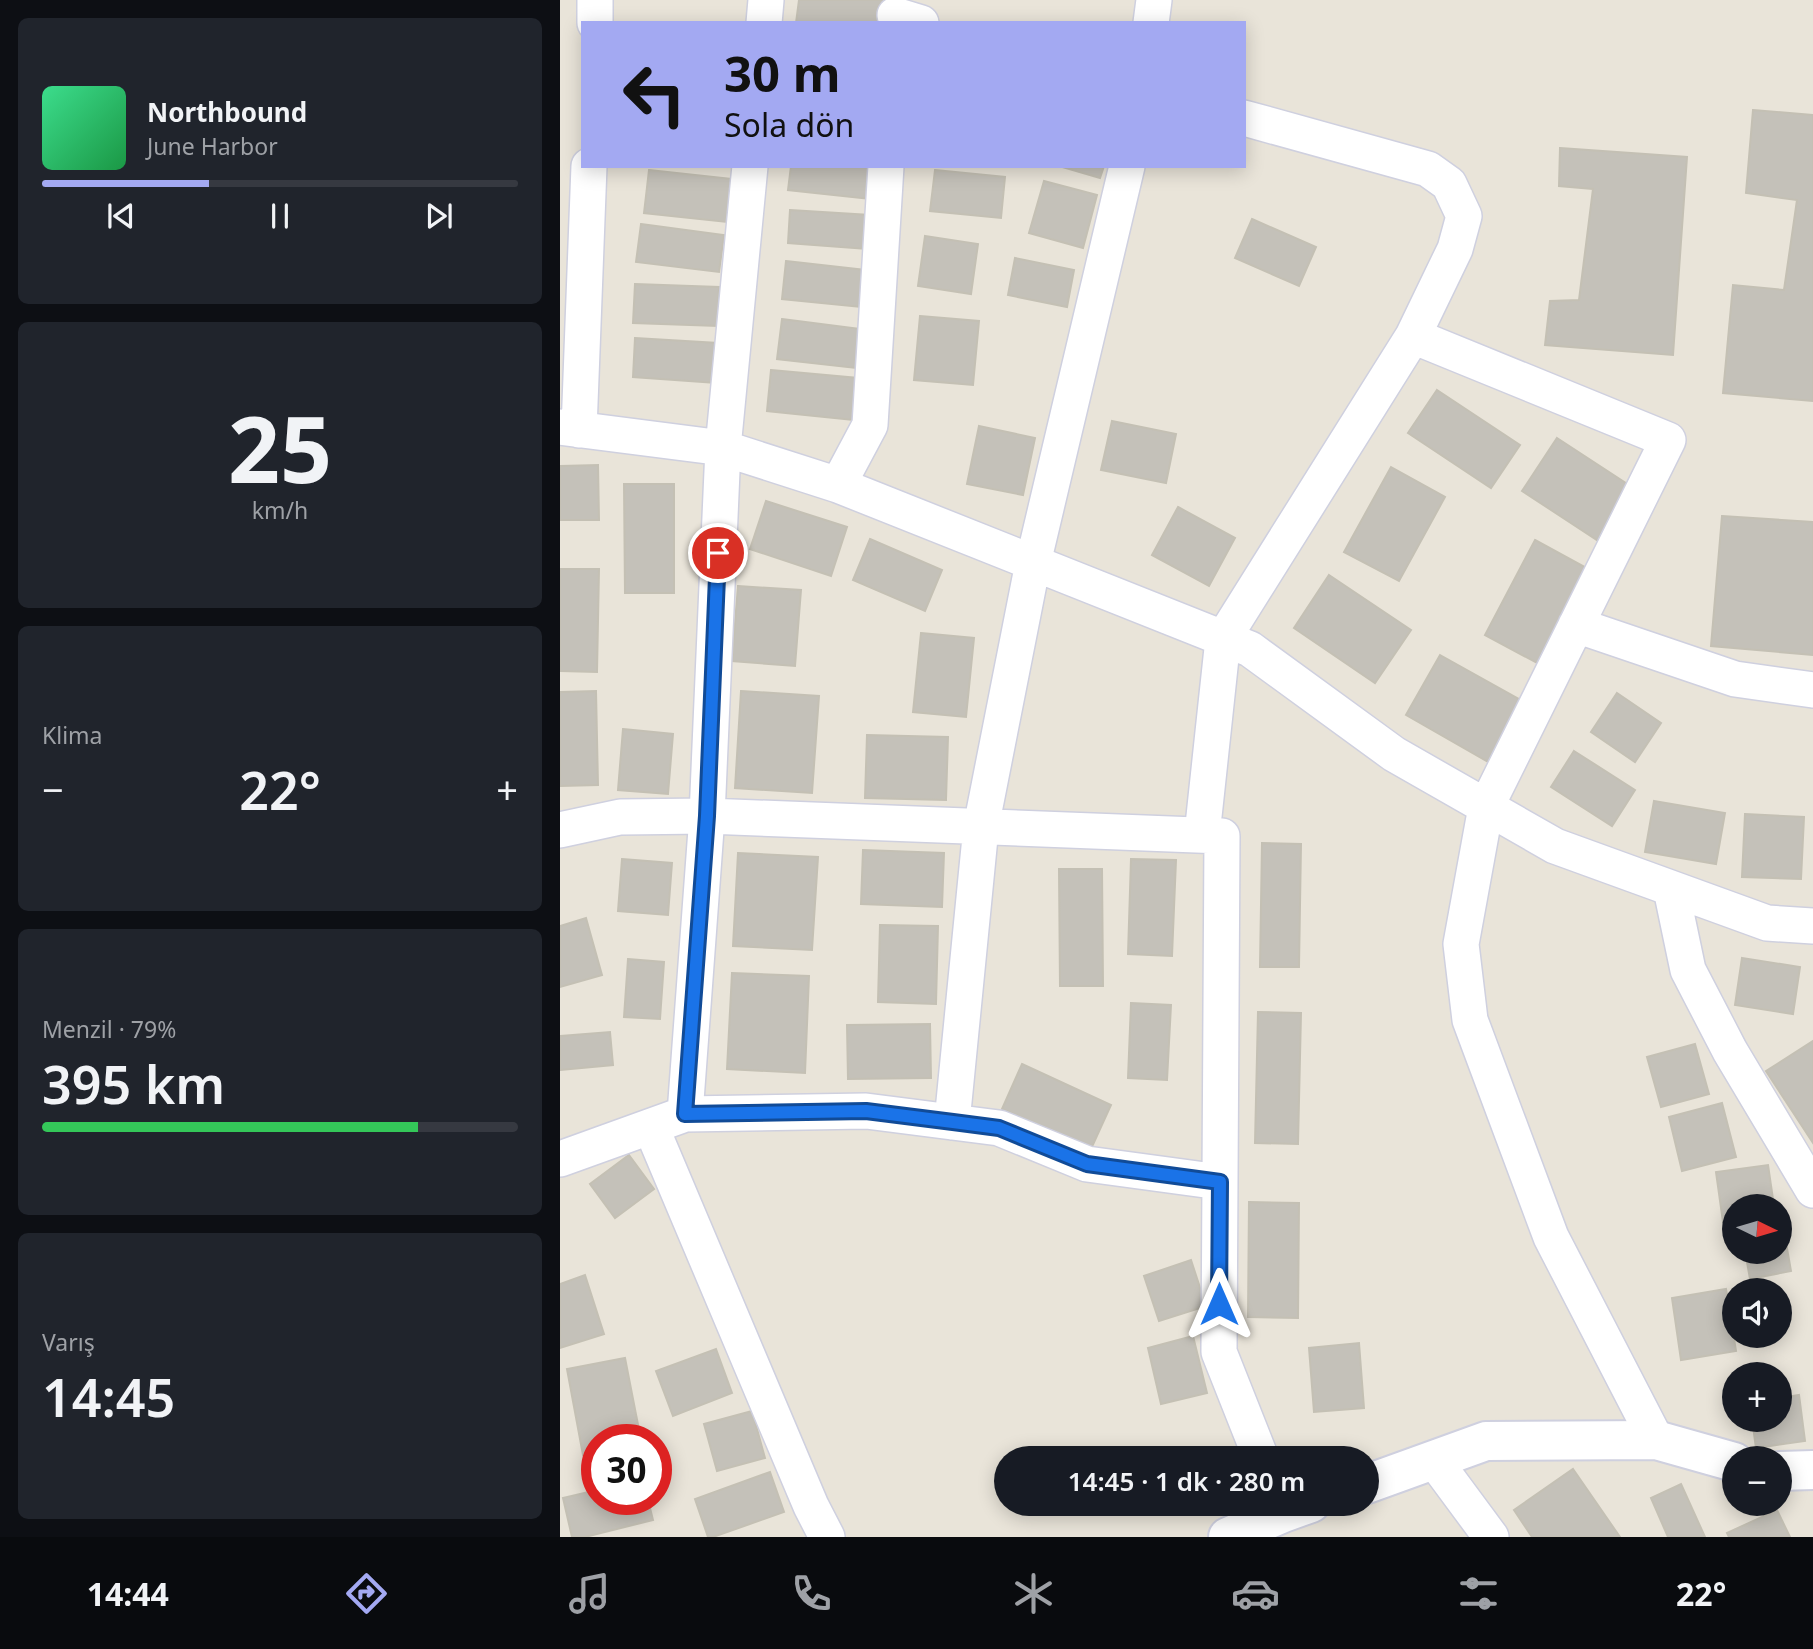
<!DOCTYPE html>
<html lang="tr">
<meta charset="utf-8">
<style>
:root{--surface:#171b24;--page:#20242c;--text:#f1f3f6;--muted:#9ea1a6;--line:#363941;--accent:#a3a9f2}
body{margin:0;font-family:"Noto Sans",sans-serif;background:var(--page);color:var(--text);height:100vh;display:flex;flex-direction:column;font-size:26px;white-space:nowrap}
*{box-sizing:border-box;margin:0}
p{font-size:23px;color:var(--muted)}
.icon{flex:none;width:38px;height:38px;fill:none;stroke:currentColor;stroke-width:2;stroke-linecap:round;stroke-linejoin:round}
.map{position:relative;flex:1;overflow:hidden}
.drawer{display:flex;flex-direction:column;gap:18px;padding:18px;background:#0d0f14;width:560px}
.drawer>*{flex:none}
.guide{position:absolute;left:21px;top:21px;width:665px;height:147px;border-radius:0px;box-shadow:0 4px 18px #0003;background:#a3a9f2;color:#111;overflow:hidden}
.needle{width:46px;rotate:95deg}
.controls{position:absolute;left:1162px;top:1194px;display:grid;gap:14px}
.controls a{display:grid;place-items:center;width:70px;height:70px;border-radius:50%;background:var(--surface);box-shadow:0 4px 18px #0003;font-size:35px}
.speed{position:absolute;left:21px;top:1424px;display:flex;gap:14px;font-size:35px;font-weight:700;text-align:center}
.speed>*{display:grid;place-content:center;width:91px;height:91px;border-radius:50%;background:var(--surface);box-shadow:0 4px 18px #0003;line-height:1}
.speed .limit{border:10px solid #d22;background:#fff;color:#111}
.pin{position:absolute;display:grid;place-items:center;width:60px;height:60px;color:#fff;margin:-30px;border:4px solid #fff;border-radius:50%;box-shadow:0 2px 7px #0007}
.me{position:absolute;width:77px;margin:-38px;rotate:0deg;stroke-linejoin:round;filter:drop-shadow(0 0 5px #0008)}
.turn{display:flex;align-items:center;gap:24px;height:147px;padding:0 28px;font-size:32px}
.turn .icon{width:91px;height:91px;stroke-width:2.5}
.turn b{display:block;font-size:49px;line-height:60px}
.big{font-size:52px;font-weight:600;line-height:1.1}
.drawer .tile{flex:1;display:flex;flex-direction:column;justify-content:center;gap:10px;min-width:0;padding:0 24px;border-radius:10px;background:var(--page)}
.drawer .dial{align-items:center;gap:0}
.dial b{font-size:91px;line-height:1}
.song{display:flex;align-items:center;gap:21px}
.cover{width:84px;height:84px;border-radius:10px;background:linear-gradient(135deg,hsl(150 70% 55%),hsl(140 70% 35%))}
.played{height:7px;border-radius:4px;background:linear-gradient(90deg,var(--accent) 35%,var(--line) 35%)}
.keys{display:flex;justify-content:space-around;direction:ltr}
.heat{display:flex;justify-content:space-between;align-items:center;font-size:38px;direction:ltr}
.charge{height:10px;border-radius:5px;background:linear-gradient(90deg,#34c759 79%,var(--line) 0)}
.trip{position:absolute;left:434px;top:1446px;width:385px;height:70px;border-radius:35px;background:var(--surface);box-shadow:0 4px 18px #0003;font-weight:600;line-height:70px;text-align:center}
.dock{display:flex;height:112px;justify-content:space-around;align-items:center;background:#090b0e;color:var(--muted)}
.dock .icon{width:49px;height:49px}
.dock .selected{color:var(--accent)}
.dock b{font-size:32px;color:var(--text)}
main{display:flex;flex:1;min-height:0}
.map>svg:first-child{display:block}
.building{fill:#c4c1b9;stroke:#c4c0b4;stroke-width:2}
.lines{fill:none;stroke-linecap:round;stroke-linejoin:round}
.street-casing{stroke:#cfd0df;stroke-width:38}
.secondary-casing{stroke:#cfd0df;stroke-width:42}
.street{stroke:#fff;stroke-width:35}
.secondary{stroke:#fff;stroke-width:38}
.route-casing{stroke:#114b97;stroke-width:18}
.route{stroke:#1a73e8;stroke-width:12}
</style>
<main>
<section class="drawer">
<div class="tile">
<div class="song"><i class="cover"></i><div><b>Northbound</b><p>June Harbor</p></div></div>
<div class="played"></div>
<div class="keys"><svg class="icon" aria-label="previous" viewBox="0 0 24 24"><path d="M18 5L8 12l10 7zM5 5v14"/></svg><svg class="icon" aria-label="pause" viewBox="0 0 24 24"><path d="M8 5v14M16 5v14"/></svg><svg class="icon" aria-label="next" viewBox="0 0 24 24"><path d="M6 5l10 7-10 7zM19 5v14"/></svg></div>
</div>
<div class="tile dial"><b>25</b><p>km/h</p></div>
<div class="tile"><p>Klima</p>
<div class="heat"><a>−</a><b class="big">22°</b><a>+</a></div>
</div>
<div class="tile"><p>Menzil · 79%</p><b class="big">395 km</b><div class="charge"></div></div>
<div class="tile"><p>Varış</p><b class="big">14:45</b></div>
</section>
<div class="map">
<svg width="1253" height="1537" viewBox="0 0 1253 1537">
<rect width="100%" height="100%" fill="#e9e4d9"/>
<path class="building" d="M239,0H327L324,23H236Z
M1193,110L1253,115V401L1163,393L1173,285L1224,290L1237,200L1186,193Z
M1000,148L1127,157L1113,355L985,345L990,301L1019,300L1033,189L999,186Z
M231,166H314L310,199L228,190Z
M499,166H544L540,178Z
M89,170L171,179L167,222L84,213Z
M375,170L445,177L441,218L370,211Z
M484,181L537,195L523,248L469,233Z
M230,210L310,215L307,249L228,243Z
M692,219L756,247L739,286L675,258Z
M81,224L164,235L159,272L76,262Z
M365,236L418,244L411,294L358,286Z
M455,258L514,270L507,307L448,295Z
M226,261L305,270L301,307L222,299Z
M75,284L159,287L158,326L73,323Z
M360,316L419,321L413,385L354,380Z
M222,319L301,329L296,368L217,359Z
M75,338L158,343L156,383L73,377Z
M211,370L298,378L293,420L207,411Z
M877,390L960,445L931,488L848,433Z
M552,421L616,434L606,483L541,470Z
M419,426L475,438L463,495L407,484Z
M997,438L1075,489L1040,542L962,491Z
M38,465L39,520H0V466Z
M831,467L885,497L839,581L784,552Z
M64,484H114V593H65Z
M206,501L287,527L271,576L190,549Z
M618,507L675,538L649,586L592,555Z
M1162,516L1253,522V655L1151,646Z
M310,539L382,570L365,611L293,580Z
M975,540L1030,570L979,664L925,635Z
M0,569H39L37,672L0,671Z
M769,575L851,630L815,683L734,628Z
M178,586L241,590L235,666L172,661Z
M361,633L414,638L406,717L353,712Z
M880,655L964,702L930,763L846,715Z
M36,691L38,785L0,786V692Z
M181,691L259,696L252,793L175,788Z
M1057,693L1101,723L1075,762L1031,732Z
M63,729L113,734L108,794L58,790Z
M307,735L388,737L386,800L305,798Z
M1014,751L1075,790L1052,826L991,787Z
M1094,801L1165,813L1156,864L1085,852Z
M1185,814L1244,817L1241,879L1182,877Z
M702,843L741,844L739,967H700Z
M303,850L384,853L382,907L301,904Z
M178,853L258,857L252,950L173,946Z
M62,859L112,863L108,915L58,911Z
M571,859L616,860L612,956L568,954Z
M499,869H542L543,986H500Z
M26,918L42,975L0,987V926Z
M320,925L378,926L376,1004L318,1002Z
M1182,958L1240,967L1233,1014L1175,1005Z
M68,959L104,962L100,1019L64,1017Z
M172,973L249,976L245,1073L167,1069Z
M571,1003L611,1005L607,1080L568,1078Z
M698,1012L741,1013L738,1144L695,1143Z
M370,1024L371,1078L288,1079L287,1025Z
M50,1032L53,1065L0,1070V1036Z
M1253,1041V1143L1206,1071Z
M1135,1044L1149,1094L1101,1107L1087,1057Z
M462,1064L551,1105L531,1149L442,1109Z
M1162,1103L1176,1157L1122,1171L1109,1117Z
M69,1155L94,1189L55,1218L30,1184Z
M1208,1165L1214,1206H1174V1220L1163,1222L1156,1172Z
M689,1202L739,1203L738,1318L688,1317Z
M1220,1220H1222L1231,1271L1190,1279L1185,1251H1220Z
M631,1260L646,1306L599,1321L584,1276Z
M25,1275L44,1334L0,1348V1284Z
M1166,1289L1176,1351L1121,1360L1112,1298Z
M633,1336L647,1393L601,1404L588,1348Z
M799,1343L804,1408L754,1412L749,1348Z
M156,1349L172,1393L113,1416L96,1371Z
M65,1358L81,1440H37V1453L23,1455L7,1369Z
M1239,1395L1245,1441L1196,1448L1192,1419H1220V1398Z
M192,1411L205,1458L157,1471L144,1424Z
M1013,1469L1060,1537H972L954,1510Z
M210,1472L224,1512L153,1537H148L135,1499Z
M1121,1484L1145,1537H1108L1091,1498Z
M37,1490V1500H88L93,1520L25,1537H12L3,1498Z
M1217,1510L1230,1537H1169L1167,1533Z"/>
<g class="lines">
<g class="street-casing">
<path id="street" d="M335,15L361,23
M35,23V0
M204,23L206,0
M591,23L594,0
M684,118L868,169L889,184L904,216L895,249L853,336
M0,427L163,448L278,485L690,649L834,754L995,846L1207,923L1253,926
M19,430L29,166
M278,485L310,425L326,166
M1016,625L1175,679L1253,690
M0,830L60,817L147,816L662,836L659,1352L701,1458
M642,835L663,639L853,336L1108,440L926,807L901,944L910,1020L991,1237L1096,1440
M1111,889L1128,970L1170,1051L1253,1190
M125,1114L147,816L163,448L190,166
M392,1122L421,827L473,563L567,166
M91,1127L251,1506L267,1537
M0,1159L125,1114L306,1111L439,1128L527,1164L660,1182
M874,1460L931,1537"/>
</g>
<g class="secondary-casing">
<path id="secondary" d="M1220,1471L1253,1470
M807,1484L926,1441L1096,1440L1174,1462
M668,1537L723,1513L751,1503"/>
</g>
<use href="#street" class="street"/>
<use href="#secondary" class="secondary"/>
</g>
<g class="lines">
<g class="route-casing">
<path id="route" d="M158,553L147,816L125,1114L306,1111L393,1122L439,1128L527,1164L660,1182L659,1304"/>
</g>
<use href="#route" class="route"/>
</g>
</svg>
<div class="controls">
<a><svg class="needle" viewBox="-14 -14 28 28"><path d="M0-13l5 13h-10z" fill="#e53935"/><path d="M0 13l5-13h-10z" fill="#9ea1a6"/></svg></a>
<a><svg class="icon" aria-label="sound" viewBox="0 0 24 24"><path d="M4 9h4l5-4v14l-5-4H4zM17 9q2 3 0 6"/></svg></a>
<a>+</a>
<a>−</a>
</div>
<div class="speed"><div class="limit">30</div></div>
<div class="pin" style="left:158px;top:553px;background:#d93025"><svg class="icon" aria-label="arrive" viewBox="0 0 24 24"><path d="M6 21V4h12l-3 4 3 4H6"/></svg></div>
<svg class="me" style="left:659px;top:1304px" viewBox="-20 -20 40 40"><path d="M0-17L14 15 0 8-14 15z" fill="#1a73e8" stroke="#fff" stroke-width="4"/></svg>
<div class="trip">14:45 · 1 dk · 280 m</div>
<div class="guide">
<div class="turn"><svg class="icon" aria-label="left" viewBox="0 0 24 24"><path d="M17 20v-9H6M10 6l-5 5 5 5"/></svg><div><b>30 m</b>Sola dön</div></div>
</div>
</div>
</main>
<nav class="dock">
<b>14:44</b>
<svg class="icon selected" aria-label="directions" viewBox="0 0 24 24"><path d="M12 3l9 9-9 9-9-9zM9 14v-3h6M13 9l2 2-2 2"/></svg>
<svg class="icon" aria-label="music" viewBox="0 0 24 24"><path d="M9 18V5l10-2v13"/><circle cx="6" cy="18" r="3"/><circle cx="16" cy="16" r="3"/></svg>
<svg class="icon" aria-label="phone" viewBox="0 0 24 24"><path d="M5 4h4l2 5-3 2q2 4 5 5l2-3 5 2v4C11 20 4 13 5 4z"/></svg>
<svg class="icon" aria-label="climate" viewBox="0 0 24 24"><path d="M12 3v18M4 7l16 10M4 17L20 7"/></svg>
<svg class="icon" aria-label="car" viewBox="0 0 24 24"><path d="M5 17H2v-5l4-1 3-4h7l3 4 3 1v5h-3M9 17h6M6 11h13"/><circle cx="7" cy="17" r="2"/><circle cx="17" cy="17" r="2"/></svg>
<svg class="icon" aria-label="filters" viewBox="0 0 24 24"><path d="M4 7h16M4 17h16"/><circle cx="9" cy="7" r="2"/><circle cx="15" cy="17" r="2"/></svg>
<b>22°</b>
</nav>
